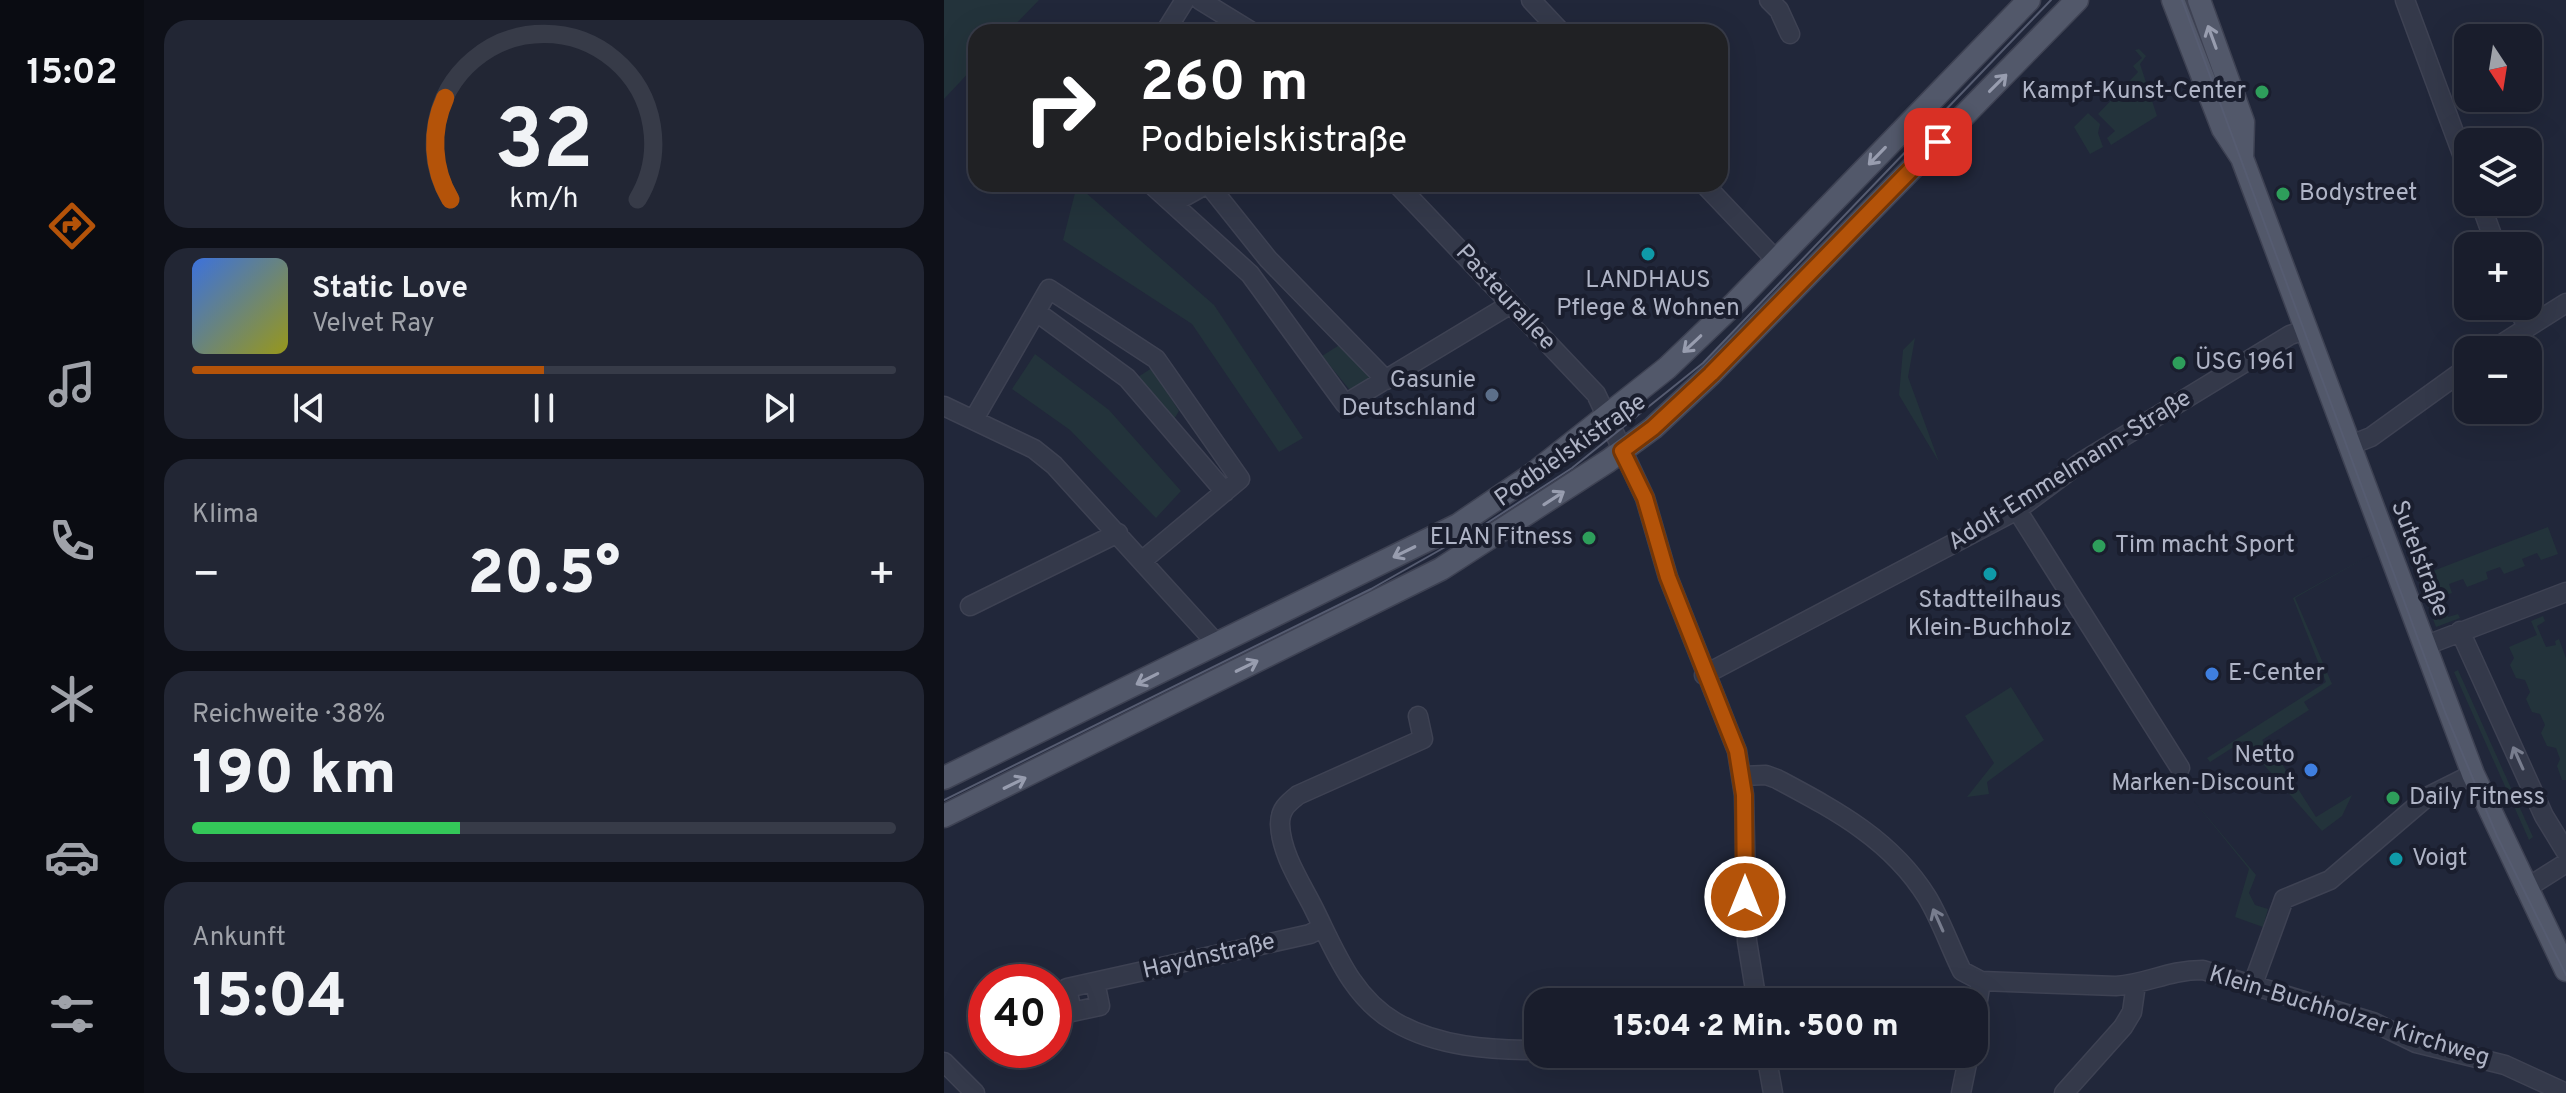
<!DOCTYPE html>
<html lang="de">
<meta charset="utf-8">
<style>
:root{--surface:#191d2c;--page:#222634;--text:#f1f3f6;--muted:#9fa2a9;--line:#373b48;--accent:#b45309}
body{margin:0;font-family:Overpass,sans-serif;background:var(--page);color:var(--text);height:100vh;display:flex;flex-direction:column;font-size:30px;white-space:nowrap}
*{box-sizing:border-box;margin:0}
p{font-size:26px;color:var(--muted)}
.icon{flex:none;width:44px;height:44px;fill:none;stroke:currentColor;stroke-width:2;stroke-linecap:round;stroke-linejoin:round}
.map{position:relative;flex:1;overflow:hidden}
.drawer{display:flex;flex-direction:column;gap:20px;padding:20px;background:#0e1018;width:800px}
.drawer>*{flex:none}
.banner{position:absolute;left:24px;top:24px;width:760px;height:168px;border-radius:24px;box-shadow:0 8px 32px #0002,0 0 0 2px var(--line);background:#202124;color:#fff;overflow:hidden}
.needle{width:52px;rotate:168deg}
.controls{position:absolute;left:1510px;top:24px;display:grid;gap:16px}
.controls a{display:grid;place-items:center;width:88px;height:88px;border-radius:16px;background:var(--surface);box-shadow:0 8px 32px #0002,0 0 0 2px var(--line);font-size:40px}
.speed{position:absolute;left:24px;top:964px;display:flex;gap:16px;font-size:40px;font-weight:700;text-align:center}
.speed>*{display:grid;place-content:center;width:104px;height:104px;border-radius:50%;background:var(--surface);box-shadow:0 8px 32px #0002,0 0 0 2px var(--line);line-height:1}
.speed .limit{border:12px solid #d22;background:#fff;color:#111}
.pin{position:absolute;display:grid;place-items:center;width:68px;height:68px;color:#fff;margin:-34px;border-radius:16px;box-shadow:0 4px 12px #0006}
.me{position:absolute;width:88px;margin:-44px;rotate:0deg;stroke-linejoin:round;filter:drop-shadow(0 0 6px #0008)}
.turn{display:flex;align-items:center;gap:28px;height:168px;padding:0 40px;font-size:36px}
.turn .icon{width:104px;height:104px;stroke-width:2.5}
.turn b{display:block;font-size:56px;line-height:68px}
.big{font-size:60px;font-weight:800;line-height:1.1}
.drawer .widget{flex:1;display:flex;flex-direction:column;justify-content:center;gap:12px;min-width:0;padding:0 28px;border-radius:24px;background:var(--page)}
.drawer .dial{align-items:center;gap:0}
.dial svg{height:208px;overflow:visible;fill:none;stroke:var(--line);stroke-width:7;stroke-linecap:round;text-anchor:middle}
.dial text{fill:var(--text);stroke:none}
.song{display:flex;align-items:center;gap:24px}
.cover{width:96px;height:96px;border-radius:12px;background:linear-gradient(135deg,hsl(220 70% 55%),hsl(60 70% 35%))}
.played{height:8px;border-radius:4px;background:linear-gradient(90deg,var(--accent) 50%,var(--line) 50%)}
.keys{display:flex;justify-content:space-around;direction:ltr}
.heat{display:flex;justify-content:space-between;align-items:center;font-size:44px;direction:ltr}
.charge{height:12px;border-radius:6px;background:linear-gradient(90deg,#34c759 38%,var(--line) 0)}
.trip{position:absolute;left:580px;top:988px;width:464px;height:80px;border-radius:24px;background:var(--surface);box-shadow:0 8px 32px #0002,0 0 0 2px var(--line);font-weight:800;line-height:80px;text-align:center}
main{display:flex;flex:1;min-height:0}
.tabs{display:flex;flex-direction:column;width:144px;justify-content:space-around;align-items:center;background:#0a0c12;color:var(--muted)}
.tabs .icon{width:56px;height:56px}
.tabs .selected{color:var(--accent)}
.tabs b{font-size:36px;color:var(--text)}
.map>svg:first-child{display:block}
.green{fill:#23333b}
.lines{fill:none;stroke-linecap:round;stroke-linejoin:round}
.minor-casing{stroke:#3e4253;stroke-width:21}
.major-casing{stroke:#3e4253;stroke-width:25}
.minor{stroke:#34394a;stroke-width:18}
.major{stroke:#52586a;stroke-width:22}
.tram{stroke:#565c71;stroke-width:2}
.oneway{stroke:#989daf}
.oneway2{stroke:#787d8e}
.route-casing{stroke:#753606;stroke-width:20}
.route{stroke:#b45309;stroke-width:14}
.leisure-dot{fill:#2e9e5b;stroke:#1a1e2e;stroke-width:3}
.culture-dot{fill:#0f9aa8;stroke:#1a1e2e;stroke-width:3}
.service-dot{fill:#5c6f8a;stroke:#1a1e2e;stroke-width:3}
.shop-dot{fill:#3f7fe0;stroke:#1a1e2e;stroke-width:3}
.labels{text-anchor:middle;dominant-baseline:central;stroke-width:8;stroke-linejoin:round;paint-order:stroke}
.poi-label{font-size:24px;fill:#afb4c6;stroke:#1a1e2e;text-anchor:start}
.street-label{font-size:24px;fill:#afb4c6;stroke:#1a1e2e}
</style>
<main>
<nav class="tabs">
<b>15:02</b>
<svg class="icon selected" aria-label="directions" viewBox="0 0 24 24"><path d="M12 3l9 9-9 9-9-9zM9 14v-3h6M13 9l2 2-2 2"/></svg>
<svg class="icon" aria-label="music" viewBox="0 0 24 24"><path d="M9 18V5l10-2v13"/><circle cx="6" cy="18" r="3"/><circle cx="16" cy="16" r="3"/></svg>
<svg class="icon" aria-label="phone" viewBox="0 0 24 24"><path d="M5 4h4l2 5-3 2q2 4 5 5l2-3 5 2v4C11 20 4 13 5 4z"/></svg>
<svg class="icon" aria-label="climate" viewBox="0 0 24 24"><path d="M12 3v18M4 7l16 10M4 17L20 7"/></svg>
<svg class="icon" aria-label="car" viewBox="0 0 24 24"><path d="M5 17H2v-5l4-1 3-4h7l3 4 3 1v5h-3M9 17h6M6 11h13"/><circle cx="7" cy="17" r="2"/><circle cx="17" cy="17" r="2"/></svg>
<svg class="icon" aria-label="filters" viewBox="0 0 24 24"><path d="M4 7h16M4 17h16"/><circle cx="9" cy="7" r="2"/><circle cx="15" cy="17" r="2"/></svg>
</nav>
<section class="drawer">
<div class="widget dial"><svg viewBox="0 0 100 80">
<path d="M14 69A42 42 0 1 1 86 69"/>
<path d="M14 69A42 42 0 0 1 12 30" stroke="#b45309"/>
<text x="50" y="56" font-size="32" font-weight="700">32</text>
<text x="50" y="72" font-size="11">km/h</text>
</svg></div>
<div class="widget">
<div class="song"><i class="cover"></i><div><b>Static Love</b><p>Velvet Ray</p></div></div>
<div class="played"></div>
<div class="keys"><svg class="icon" aria-label="previous" viewBox="0 0 24 24"><path d="M18 5L8 12l10 7zM5 5v14"/></svg><svg class="icon" aria-label="pause" viewBox="0 0 24 24"><path d="M8 5v14M16 5v14"/></svg><svg class="icon" aria-label="next" viewBox="0 0 24 24"><path d="M6 5l10 7-10 7zM19 5v14"/></svg></div>
</div>
<div class="widget"><p>Klima</p>
<div class="heat"><a>−</a><b class="big">20.5°</b><a>+</a></div>
</div>
<div class="widget"><p>Reichweite · 38%</p><b class="big">190 km</b><div class="charge"></div></div>
<div class="widget"><p>Ankunft</p><b class="big">15:04</b></div>
</section>
<div class="map">
<svg width="1622" height="1093" viewBox="0 0 1622 1093">
<rect width="100%" height="100%" fill="#21273a"/>
<path class="green" d="M0,0H95L64,32H32V65L0,99Z
M1195,49L1202,56L1196,64L1213,116L1167,145L1163,138L1171,131L1154,114L1194,72L1189,66L1198,58L1191,50Z
M1144,113L1156,124L1154,133L1159,147L1146,154L1130,127Z
M133,185L270,305L359,438L335,452L248,324L119,240Z
M971,338L964,377L995,462L955,395L959,350Z
M397,344L417,360L427,378L405,395V389L378,356Z
M91,354L165,410L237,491L212,518L126,430L68,389Z
M211,366L210,372L235,411L229,421L194,377Z
M1604,527L1614,554L1597,560L1593,553L1578,559L1581,566L1560,574L1556,567L1542,572L1544,579L1523,587L1519,579L1505,584L1508,593L1497,597L1504,617L1514,614L1516,618L1492,627L1473,577Z
M1426,555L1351,598L1388,684L1360,702L1365,710L1318,740L1323,747L1326,745L1372,817L1408,795L1398,816L1378,831L1299,741L1266,762L1263,758L1382,682L1349,598Z
M1599,616L1601,621L1593,626L1602,647L1612,645L1611,641L1615,639L1622,658V780H1618L1613,766L1616,759L1612,748L1603,746L1597,733L1601,725L1596,714L1588,712L1582,699L1586,692L1581,680L1572,678L1566,665L1570,658L1565,647L1593,635L1587,621Z
M1514,670L1589,837L1585,840L1510,672Z
M1067,687L1100,740L1043,782L1045,794L1023,797L1050,763L1021,716Z
M1250,801L1312,875L1305,893L1311,905L1324,909L1319,927L1291,917L1305,869Z"/>
<g class="lines">
<g class="minor-casing">
<path id="minor" d="M256,0L308,32
M587,0L617,32
M825,0L835,10L846,34
M1461,0L1524,170
M221,32L241,0
M207,184L306,274L401,404L567,304
M264,184L324,259L442,380
M453,184L652,394L701,498L724,577L793,751L800,795L803,941L813,1002
M760,184L831,259
M1536,202L1552,246
M229,203L263,184
M1574,306L1582,326
M94,313L183,378L281,492
M1548,350L1622,303
M0,406L90,449L110,465L273,644
M30,419L105,289L212,359L296,479L199,560
M1404,446L1427,437L1524,367
M1073,510L1236,768
M26,606L174,533
M1516,631L1600,816L1622,852
M1480,646L1622,592
M760,675L1073,510L1136,463L1346,335L1361,330
M474,716L479,739L354,795C344,803 336,809 336,824C337,854 357,883 370,909C391,951 408,997 451,1022C494,1047 546,1050 594,1050
M798,776L822,775L833,779C891,810 947,839 983,897C997,920 1006,947 1018,971L1037,981L1172,986C1204,984 1223,970 1259,970L1429,1022L1472,1043L1561,1065L1622,1093
M1581,889L1622,863
M151,982L156,1006L128,1012L123,988L366,934L377,928
M1309,984L1340,899L1386,880L1483,797L1529,774
M1030,1025L1037,981
M822,1054L829,1093
M0,1062L31,1093
M1017,1093L1025,1054
M1120,1093L1179,1027L1188,1012L1192,984"/>
</g>
<g class="major-casing">
<path id="major" d="M1229,0L1279,129L1298,158L1529,774L1622,970
M1255,0L1299,122L1298,158
M0,778L514,525L589,474L723,368L791,303L1085,0
M0,816L497,569L664,461L709,428L767,374L1133,0"/>
</g>
<use href="#minor" class="minor"/>
<use href="#major" class="major"/>
<path class="tram" d="M1238,0L1501,712L1553,836L1622,975
M0,800L427,589L540,525L628,468L759,363L1107,0"/>
</g>
<defs><path id="oneway-shaft" d="M-6 0H5M1.5-3L5.5 0L1.5 3" fill="none" stroke-width="1.6" stroke-linecap="round" stroke-linejoin="round" transform="scale(2)"/></defs>
<g class="oneway">
<use href="#oneway-shaft" transform="translate(1268 37) rotate(-110)"/>
<use href="#oneway-shaft" transform="translate(1054 83) rotate(-45)"/>
<use href="#oneway-shaft" transform="translate(933 156) rotate(134)"/>
<use href="#oneway-shaft" transform="translate(748 344) rotate(137)"/>
<use href="#oneway-shaft" transform="translate(610 498) rotate(-33)"/>
<use href="#oneway-shaft" transform="translate(460 552) rotate(154)"/>
<use href="#oneway-shaft" transform="translate(303 666) rotate(-26)"/>
<use href="#oneway-shaft" transform="translate(203 679) rotate(153)"/>
<use href="#oneway-shaft" transform="translate(71 783) rotate(-26)"/>
</g>
<g class="oneway2">
<use href="#oneway-shaft" transform="translate(1574 758) rotate(-114)"/>
<use href="#oneway-shaft" transform="translate(994 920) rotate(-114)"/>
</g>
<g class="lines">
<g class="route-casing">
<path id="route" d="M801,897L800,795L793,751L724,577L701,498L678,451L709,428L767,374L994,142"/>
</g>
<use href="#route" class="route"/>
</g>
<g class="leisure-dot">
<circle cx="1318" cy="92" r="8"/>
<circle cx="1339" cy="194" r="8"/>
<circle cx="1235" cy="363" r="8"/>
<circle cx="645" cy="538" r="8"/>
<circle cx="1155" cy="546" r="8"/>
<circle cx="1449" cy="798" r="8"/>
</g>
<g class="culture-dot">
<circle cx="704" cy="254" r="8"/>
<circle cx="1046" cy="574" r="8"/>
<circle cx="1452" cy="859" r="8"/>
</g>
<circle class="service-dot" cx="548" cy="395" r="8"/>
<g class="shop-dot">
<circle cx="1268" cy="674" r="8"/>
<circle cx="1367" cy="770" r="8"/>
</g>
<g class="labels">
<g class="poi-label">
<text x="1302" y="92" text-anchor="end">Kampf-Kunst-Center</text>
<text x="1355" y="194">Bodystreet</text>
<text x="704" y="281" text-anchor="middle">LANDHAUS<tspan x="704" dy="28">Pflege &amp; Wohnen</tspan></text>
<text x="1251" y="363">ÜSG 1961</text>
<text x="532" y="381" text-anchor="end">Gasunie<tspan x="532" dy="28">Deutschland</tspan></text>
<text x="629" y="538" text-anchor="end">ELAN Fitness</text>
<text x="1171" y="546">Tim macht Sport</text>
<text x="1046" y="601" text-anchor="middle">Stadtteilhaus<tspan x="1046" dy="28">Klein-Buchholz</tspan></text>
<text x="1284" y="674">E-Center</text>
<text x="1351" y="756" text-anchor="end">Netto<tspan x="1351" dy="28">Marken-Discount</tspan></text>
<text x="1465" y="798">Daily Fitness</text>
<text x="1468" y="859">Voigt</text>
</g>
<g class="street-label">
<text transform="translate(561 298) rotate(47)">Pasteurallee</text>
<text transform="translate(627 451) rotate(-35)">Podbielskistraße</text>
<text transform="translate(1126 471) rotate(-32)">Adolf-Emmelmann-Straße</text>
<text transform="translate(1475 559) rotate(69)">Sutelstraße</text>
<text transform="translate(265 957) rotate(-13)">Haydnstraße</text>
<text transform="translate(1405 1017) rotate(17)">Klein-Buchholzer Kirchweg</text>
</g>
</g>
</svg>
<div class="controls">
<a><svg class="needle" viewBox="-14 -14 28 28"><path d="M0-13l5 13h-10z" fill="#e53935"/><path d="M0 13l5-13h-10z" fill="#9fa2a9"/></svg></a>
<a><svg class="icon" aria-label="layers" viewBox="0 0 24 24"><path d="M12 4l9 5-9 5-9-5zM3 14l9 5 9-5"/></svg></a>
<a>+</a>
<a>−</a>
</div>
<div class="speed"><div class="limit">40</div></div>
<div class="pin" style="left:994px;top:142px;background:#d93025"><svg class="icon" aria-label="arrive" viewBox="0 0 24 24"><path d="M6 21V4h12l-3 4 3 4H6"/></svg></div>
<svg class="me" style="left:801px;top:897px" viewBox="-20 -20 40 40"><circle r="17" fill="#b45309" stroke="#fff" stroke-width="3"/><path d="M0-11L8 9 0 5-8 9z" fill="#fff"/></svg>
<div class="trip">15:04 · 2 Min. · 500 m</div>
<div class="banner">
<div class="turn"><svg class="icon" aria-label="right" viewBox="0 0 24 24"><path d="M7 20v-9h11M14 6l5 5-5 5"/></svg><div><b>260 m</b>Podbielskistraße</div></div>
</div>
</div>
</main>
